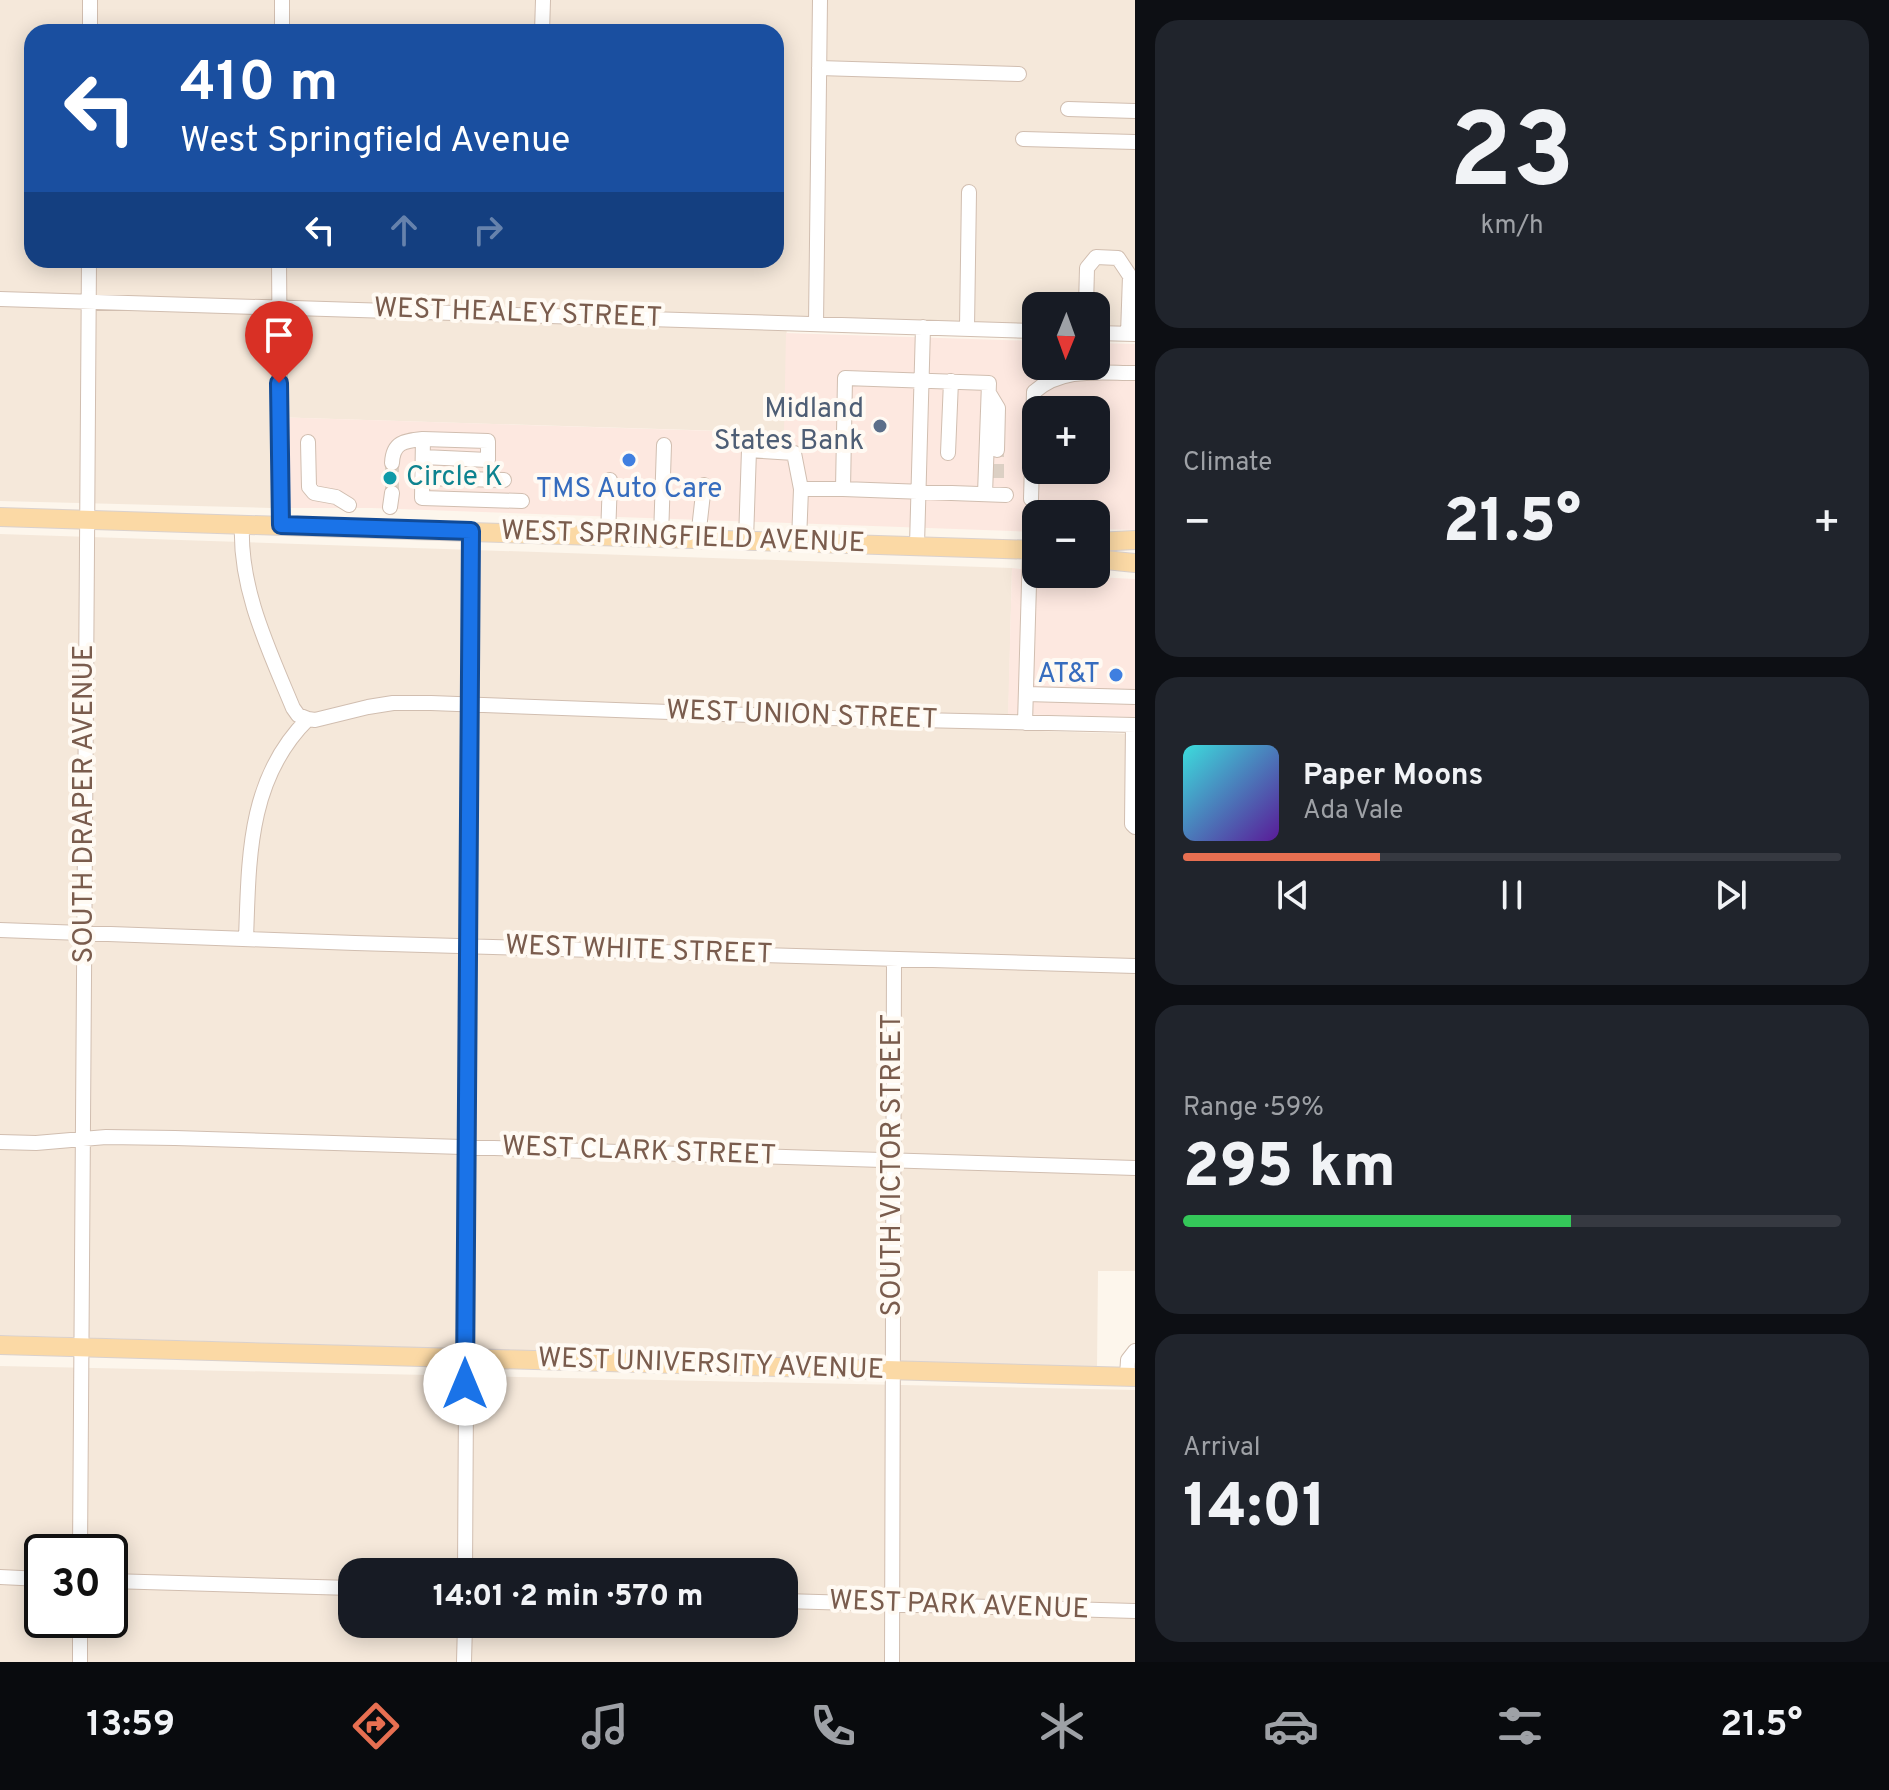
<!DOCTYPE html>
<meta charset="utf-8">
<style>
:root{--surface:#171b24;--page:#20242c;--text:#f1f3f6;--muted:#9ea1a6;--line:#363941;--accent:#e76f51}
body{margin:0;font-family:Overpass,sans-serif;background:var(--page);color:var(--text);height:100vh;display:flex;flex-direction:column;font-size:30px;white-space:nowrap}
*{box-sizing:border-box;margin:0}
p{font-size:26px;color:var(--muted)}
.icon{flex:none;width:44px;height:44px;fill:none;stroke:currentColor;stroke-width:2;stroke-linecap:round;stroke-linejoin:round}
.map{position:relative;flex:1;overflow:hidden}
.details{display:flex;flex-direction:column;gap:20px;padding:20px;background:#0d0f14;width:754px}
.details>*{flex:none}
.guide{position:absolute;left:24px;top:24px;width:760px;height:244px;border-radius:24px;box-shadow:0 4px 20px #0003;background:#1a4fa0;color:#fff;overflow:hidden}
.needle{width:52px;rotate:181deg}
.controls{position:absolute;left:1022px;top:292px;display:grid;gap:16px}
.controls a{display:grid;place-items:center;width:88px;height:88px;border-radius:16px;background:var(--surface);box-shadow:0 4px 20px #0003;font-size:40px}
.speed{position:absolute;left:24px;top:1534px;display:flex;gap:16px;font-size:40px;font-weight:700;text-align:center}
.speed>*{display:grid;place-content:center;width:104px;height:104px;border-radius:50%;background:var(--surface);box-shadow:0 4px 20px #0003;line-height:1}
.speed .limit{border:4px solid #111;border-radius:12px;background:#fff;color:#111}
.pin{position:absolute;display:grid;place-items:center;width:68px;height:68px;color:#fff;margin:-82px -34px;border-radius:50% 50% 50% 0;rotate:-45deg;box-shadow:0 0 8px #0007}
.pin .icon{rotate:45deg}
.me{position:absolute;width:88px;margin:-44px;rotate:0deg;stroke-linejoin:round;filter:drop-shadow(0 0 6px #0008)}
.turn{display:flex;align-items:center;gap:28px;height:168px;padding:0 24px;font-size:36px}
.turn .icon{width:104px;height:104px;stroke-width:2.5}
.turn b{display:block;font-size:56px;line-height:68px}
.lanes{display:flex;align-items:center;height:76px;padding:0 24px;background:#0003;justify-content:center;gap:40px;direction:ltr}
.lanes .off{opacity:.35}
.big{font-size:60px;font-weight:800;line-height:1.1}
.details .card{flex:1;display:flex;flex-direction:column;justify-content:center;gap:12px;min-width:0;padding:0 28px;border-radius:24px;background:var(--page)}
.details .dial{align-items:center;gap:0}
.dial b{font-size:104px;line-height:1}
.song{display:flex;align-items:center;gap:24px}
.cover{width:96px;height:96px;border-radius:12px;background:linear-gradient(135deg,hsl(180 70% 55%),hsl(270 70% 35%))}
.played{height:8px;border-radius:4px;background:linear-gradient(90deg,var(--accent) 30%,var(--line) 30%)}
.keys{display:flex;justify-content:space-around;direction:ltr}
.heat{display:flex;justify-content:space-between;align-items:center;font-size:44px;direction:ltr}
.charge{height:12px;border-radius:6px;background:linear-gradient(90deg,#34c759 59%,var(--line) 0)}
.trip{position:absolute;left:338px;top:1558px;width:460px;height:80px;border-radius:24px;background:var(--surface);box-shadow:0 4px 20px #0003;font-weight:800;line-height:80px;text-align:center}
.dock{display:flex;height:128px;justify-content:space-around;align-items:center;background:#090b0e;color:var(--muted)}
.dock .icon{width:56px;height:56px}
.dock .selected{color:var(--accent)}
.dock b{font-size:36px;color:var(--text)}
main{display:flex;flex:1;min-height:0}
.map>svg:first-child{display:block}
.residential{fill:#f5e8da;fill-rule:evenodd}
.commercial{fill:#fde8e0;fill-rule:evenodd}
.lines{fill:none;stroke-linecap:round;stroke-linejoin:round}
.minor-tunnel{stroke:#dcd0c4;stroke-width:14;stroke-dasharray:14 7;stroke-linecap:butt}
.minor-casing{stroke:#d1beb0;stroke-width:16}
.major-casing{stroke:#dad1cd;stroke-width:20}
.minor{stroke:#fff;stroke-width:14}
.major{stroke:#fbd9a5;stroke-width:18}
.route-casing{stroke:#114b97;stroke-width:20}
.route{stroke:#1a73e8;stroke-width:14}
.service-dot{fill:#5c6f8a;stroke:#fffaf3;stroke-width:3}
.shop-dot{fill:#3f7fe0;stroke:#fffaf3;stroke-width:3}
.culture-dot{fill:#0f9aa8;stroke:#fffaf3;stroke-width:3}
.labels{text-anchor:middle;dominant-baseline:central;stroke-width:8;stroke-linejoin:round;paint-order:stroke}
.street-label{font-size:28px;fill:#7a5c4d;stroke:#fffaf3}
.service-label{font-size:28px;fill:#4e5e75;stroke:#fffaf3;text-anchor:end}
.culture-label{font-size:28px;fill:#0d838f;stroke:#fffaf3;text-anchor:start}
.shop-label{font-size:28px;fill:#366cbe;stroke:#fffaf3}
</style>
<main>
<div class="map">
<svg width="1135" height="1662" viewBox="0 0 1135 1662">
<rect width="100%" height="100%" fill="#fdf6ec"/>
<path class="residential" d="M0,0H1135V327L1096,326V306H1036V324L787,316L785,433L272,417L271,508L0,501ZM32,32H776V260H32Z
M0,534L1012,568L1008,730L1135,734V1271H1098L1097,1367L0,1335Z
M0,1366L1135,1390V1662H0ZM42,1552H110V1620H42ZM352,1572H784V1624H352Z"/>
<path class="commercial" d="M786,333L1036,341V366H1096V343L1135,344V530L1096,529V514H1036V532L371,508H271V417L784,433ZM1036,410H1096V470H1036Z
M1012,568L1036,571V574L1135,579V717L1008,714Z"/>
<g class="lines">
<path class="minor-tunnel" d="M997,478V450
M392,493V463"/>
<g class="minor-casing">
<path id="minor" d="M90,32V0
M282,32V0
M542,32L543,0
M819,68L1019,74
M1068,109L1135,111
M1023,139L1135,142
M279,260L281,525
M0,299L1036,331
M1086,306L1087,268L1096,257L1118,258L1130,276L1128,334
M816,324L820,0
M967,328L969,192
M1096,333L1135,334
M989,393L998,408L997,450
M308,442L309,487L314,493L336,497L349,505
M948,453L951,381
M423,457L488,460V441L423,439L422,498L522,501
M392,463C393,442 404,441 423,439
M422,478L504,480
M985,494L989,383L845,378L843,489L1006,495
M1031,499L1034,392C1062,367 1099,373 1135,373
M390,507L392,493
M242,524C239,589 269,650 293,708L298,715L308,719
M608,536L610,480
M661,537L664,445
M698,538L704,485
M746,540L749,450L794,453L801,489
M799,541L801,489H843
M917,545L923,327
M1026,694L1135,697
M1025,723L1030,549
M1133,725L1132,824L1135,827
M0,930L355,943L1135,966
M246,939C249,860 247,779 308,719L315,720L368,707L393,703H431L830,718L1135,725
M0,1142L36,1143L106,1137L175,1138L1135,1168
M1127,1377L1128,1360L1135,1351
M80,1552L89,260
M465,1572L471,531
M0,1577L42,1579
M110,1581L352,1588
M784,1601L1135,1611
M80,1662V1620
M464,1662L465,1624
M892,1662L894,959"/>
</g>
<g class="major-casing">
<path id="major" d="M0,517L1036,550
M1096,542L1135,540
M1096,559L1135,563
M0,1345L1135,1377"/>
</g>
<use href="#minor" class="minor"/>
<use href="#major" class="major"/>
</g>
<g class="lines">
<g class="route-casing">
<path id="route" d="M279,383L281,525L471,531L465,1384"/>
</g>
<use href="#route" class="route"/>
</g>
<circle class="service-dot" cx="880" cy="426" r="8"/>
<g class="shop-dot">
<circle cx="629" cy="460" r="8"/>
<circle cx="1116" cy="675" r="8"/>
</g>
<circle class="culture-dot" cx="390" cy="478" r="8"/>
<g class="labels">
<g class="street-label">
<text transform="translate(518 314) rotate(2)">WEST HEALEY STREET</text>
<text transform="translate(683 538) rotate(2)">WEST SPRINGFIELD AVENUE</text>
<text transform="translate(802 716) rotate(2)">WEST UNION STREET</text>
<text transform="translate(85 804) rotate(-90)">SOUTH DRAPER AVENUE</text>
<text transform="translate(639 951) rotate(2)">WEST WHITE STREET</text>
<text transform="translate(639 1152) rotate(2)">WEST CLARK STREET</text>
<text transform="translate(893 1165) rotate(-90)">SOUTH VICTOR STREET</text>
<text transform="translate(711 1365) rotate(2)">WEST UNIVERSITY AVENUE</text>
<text transform="translate(959 1606) rotate(2)">WEST PARK AVENUE</text>
</g>
<g class="service-label">
<text x="864" y="410">Midland<tspan x="864" dy="32">States Bank</tspan></text>
</g>
<g class="culture-label">
<text x="406" y="478">Circle K</text>
</g>
<g class="shop-label">
<text x="629" y="490">TMS Auto Care</text>
<text x="1100" y="675" text-anchor="end">AT&amp;T</text>
</g>
</g>
</svg>
<div class="controls">
<a><svg class="needle" viewBox="-14 -14 28 28"><path d="M0-13l5 13h-10z" fill="#e53935"/><path d="M0 13l5-13h-10z" fill="#9ea1a6"/></svg></a>
<a>+</a>
<a>−</a>
</div>
<div class="speed"><div class="limit">30</div></div>
<div class="pin" style="left:279px;top:383px;background:#d93025"><svg class="icon" aria-label="arrive" viewBox="0 0 24 24"><path d="M6 21V4h12l-3 4 3 4H6"/></svg></div>
<svg class="me" style="left:465px;top:1384px" viewBox="-20 -20 40 40"><circle r="19" fill="#fff"/><path d="M0-13L10 11 0 6-10 11z" fill="#1a73e8"/></svg>
<div class="trip">14:01 · 2 min · 570 m</div>
<div class="guide">
<div class="turn"><svg class="icon" aria-label="left" viewBox="0 0 24 24"><path d="M17 20v-9H6M10 6l-5 5 5 5"/></svg><div><b>410 m</b>West Springfield Avenue</div></div>
<div class="lanes"><svg class="icon" aria-label="left" viewBox="0 0 24 24"><path d="M17 20v-9H6M10 6l-5 5 5 5"/></svg><svg class="icon off" aria-label="ahead" viewBox="0 0 24 24"><path d="M12 20V5M6 11l6-6 6 6"/></svg><svg class="icon off" aria-label="right" viewBox="0 0 24 24"><path d="M7 20v-9h11M14 6l5 5-5 5"/></svg></div>
</div>
</div>
<section class="details">
<div class="card dial"><b>23</b><p>km/h</p></div>
<div class="card"><p>Climate</p>
<div class="heat"><a>−</a><b class="big">21.5°</b><a>+</a></div>
</div>
<div class="card">
<div class="song"><i class="cover"></i><div><b>Paper Moons</b><p>Ada Vale</p></div></div>
<div class="played"></div>
<div class="keys"><svg class="icon" aria-label="previous" viewBox="0 0 24 24"><path d="M18 5L8 12l10 7zM5 5v14"/></svg><svg class="icon" aria-label="pause" viewBox="0 0 24 24"><path d="M8 5v14M16 5v14"/></svg><svg class="icon" aria-label="next" viewBox="0 0 24 24"><path d="M6 5l10 7-10 7zM19 5v14"/></svg></div>
</div>
<div class="card"><p>Range · 59%</p><b class="big">295 km</b><div class="charge"></div></div>
<div class="card"><p>Arrival</p><b class="big">14:01</b></div>
</section>
</main>
<nav class="dock">
<b>13:59</b>
<svg class="icon selected" aria-label="directions" viewBox="0 0 24 24"><path d="M12 3l9 9-9 9-9-9zM9 14v-3h6M13 9l2 2-2 2"/></svg>
<svg class="icon" aria-label="music" viewBox="0 0 24 24"><path d="M9 18V5l10-2v13"/><circle cx="6" cy="18" r="3"/><circle cx="16" cy="16" r="3"/></svg>
<svg class="icon" aria-label="phone" viewBox="0 0 24 24"><path d="M5 4h4l2 5-3 2q2 4 5 5l2-3 5 2v4C11 20 4 13 5 4z"/></svg>
<svg class="icon" aria-label="climate" viewBox="0 0 24 24"><path d="M12 3v18M4 7l16 10M4 17L20 7"/></svg>
<svg class="icon" aria-label="car" viewBox="0 0 24 24"><path d="M5 17H2v-5l4-1 3-4h7l3 4 3 1v5h-3M9 17h6M6 11h13"/><circle cx="7" cy="17" r="2"/><circle cx="17" cy="17" r="2"/></svg>
<svg class="icon" aria-label="filters" viewBox="0 0 24 24"><path d="M4 7h16M4 17h16"/><circle cx="9" cy="7" r="2"/><circle cx="15" cy="17" r="2"/></svg>
<b>21.5°</b>
</nav>
